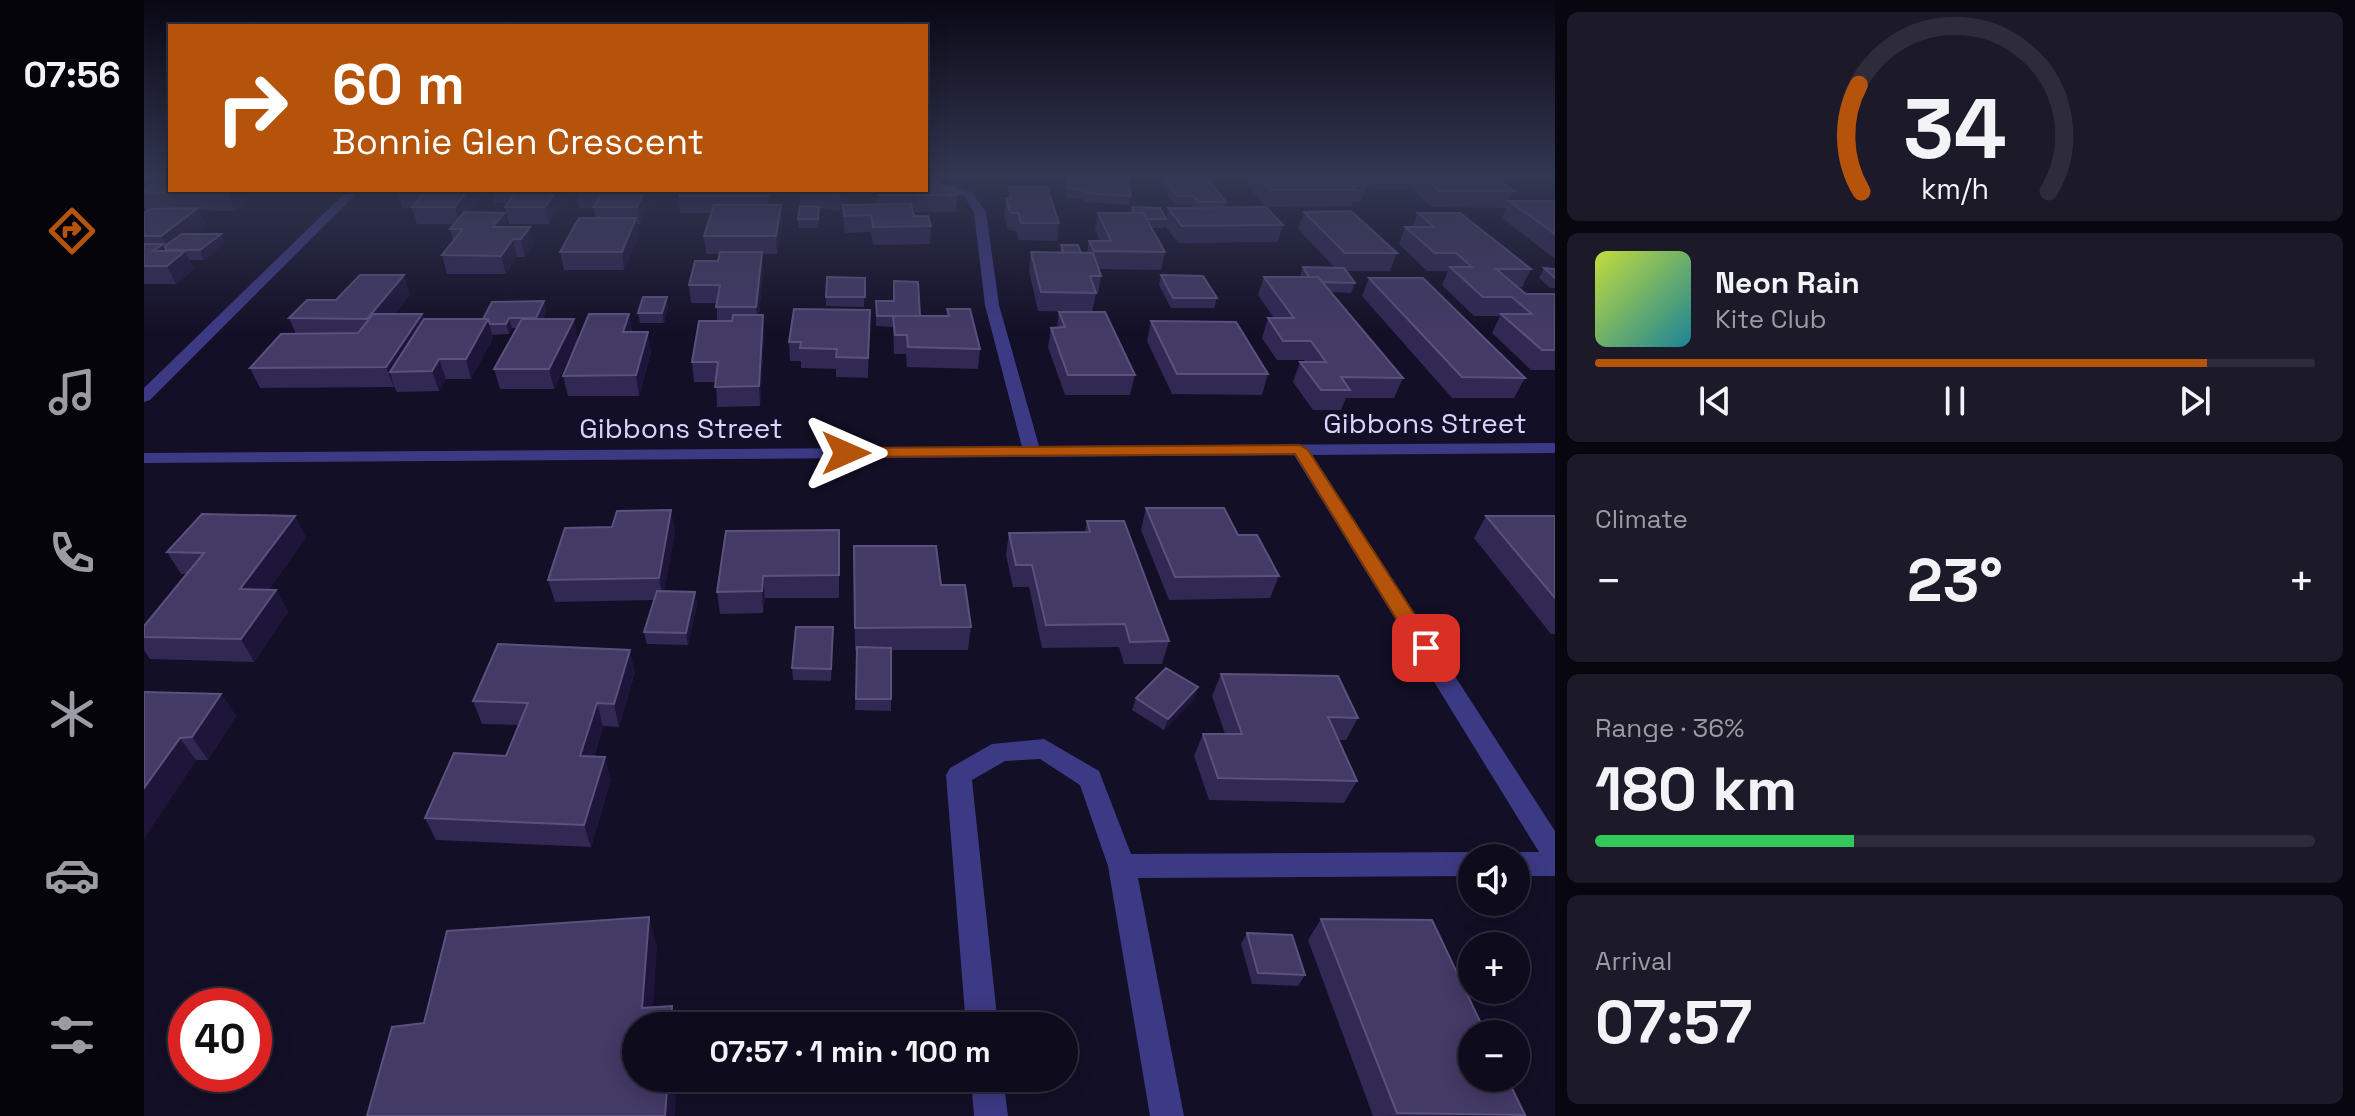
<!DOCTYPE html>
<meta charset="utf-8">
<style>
:root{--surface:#0e0b1c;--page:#1c1929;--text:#f1f3f6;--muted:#9b9ba3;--line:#2e2b3b;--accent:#b45309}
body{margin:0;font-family:"Space Grotesk",sans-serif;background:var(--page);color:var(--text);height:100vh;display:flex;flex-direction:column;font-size:30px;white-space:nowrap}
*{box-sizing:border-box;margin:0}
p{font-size:26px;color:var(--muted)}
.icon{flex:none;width:44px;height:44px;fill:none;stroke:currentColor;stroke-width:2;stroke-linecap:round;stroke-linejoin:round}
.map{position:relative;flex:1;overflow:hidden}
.side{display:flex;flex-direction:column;gap:12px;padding:12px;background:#08060f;width:800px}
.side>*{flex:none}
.guide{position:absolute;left:24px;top:24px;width:760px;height:168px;border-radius:0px;box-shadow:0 4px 20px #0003,0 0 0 2px var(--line);background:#b45309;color:#fff;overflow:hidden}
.buttons{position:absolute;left:1314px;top:844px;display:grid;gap:16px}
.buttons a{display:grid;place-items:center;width:72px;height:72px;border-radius:50%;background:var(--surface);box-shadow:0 4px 20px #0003,0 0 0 2px var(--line);font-size:40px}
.speed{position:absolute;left:24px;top:988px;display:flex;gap:16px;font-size:40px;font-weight:700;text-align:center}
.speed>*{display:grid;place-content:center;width:104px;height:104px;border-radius:50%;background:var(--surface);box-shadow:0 4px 20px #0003,0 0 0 2px var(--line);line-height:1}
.speed .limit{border:12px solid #d22;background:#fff;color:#111}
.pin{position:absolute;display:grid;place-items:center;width:68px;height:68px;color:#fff;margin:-34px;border-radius:16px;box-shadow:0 4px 12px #0006}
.me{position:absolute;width:88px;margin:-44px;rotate:90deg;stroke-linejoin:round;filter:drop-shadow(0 0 6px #0008)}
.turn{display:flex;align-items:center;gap:28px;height:168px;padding:0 32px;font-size:36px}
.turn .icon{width:104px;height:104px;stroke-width:2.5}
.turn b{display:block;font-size:56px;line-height:68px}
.big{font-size:60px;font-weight:600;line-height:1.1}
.side .tile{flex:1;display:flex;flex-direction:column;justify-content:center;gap:12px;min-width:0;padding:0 28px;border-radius:12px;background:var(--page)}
.side .dial{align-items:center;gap:0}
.dial svg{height:208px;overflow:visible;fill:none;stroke:var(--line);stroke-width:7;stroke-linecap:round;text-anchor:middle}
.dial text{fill:var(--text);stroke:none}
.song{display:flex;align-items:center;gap:24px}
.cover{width:96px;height:96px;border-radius:12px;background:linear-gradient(135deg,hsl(70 70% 55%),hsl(190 70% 35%))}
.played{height:8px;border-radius:4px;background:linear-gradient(90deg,var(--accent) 85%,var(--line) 85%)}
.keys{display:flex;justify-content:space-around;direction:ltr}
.heat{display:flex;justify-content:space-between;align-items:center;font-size:44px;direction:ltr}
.charge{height:12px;border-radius:6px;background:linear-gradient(90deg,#34c759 36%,var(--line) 0)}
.trip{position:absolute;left:478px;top:1012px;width:456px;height:80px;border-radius:40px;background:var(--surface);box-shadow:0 4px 20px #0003,0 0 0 2px var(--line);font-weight:600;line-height:80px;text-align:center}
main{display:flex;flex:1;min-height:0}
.tab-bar{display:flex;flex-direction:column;width:144px;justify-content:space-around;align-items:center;background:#06040b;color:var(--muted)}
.tab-bar .icon{width:56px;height:56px}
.tab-bar .selected{color:var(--accent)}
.tab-bar b{font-size:36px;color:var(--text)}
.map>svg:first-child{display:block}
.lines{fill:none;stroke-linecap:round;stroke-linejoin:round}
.minor{fill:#3d3a85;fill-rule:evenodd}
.wall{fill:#312854}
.shaded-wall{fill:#1d163a}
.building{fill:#433a66;stroke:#5a527e;stroke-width:2}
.route{fill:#b45309;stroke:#753606;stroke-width:2}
.labels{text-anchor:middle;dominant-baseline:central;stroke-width:6;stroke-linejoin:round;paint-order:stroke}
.street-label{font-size:28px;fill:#d9d4ff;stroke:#130f26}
</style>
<main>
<nav class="tab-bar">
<b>07:56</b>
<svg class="icon selected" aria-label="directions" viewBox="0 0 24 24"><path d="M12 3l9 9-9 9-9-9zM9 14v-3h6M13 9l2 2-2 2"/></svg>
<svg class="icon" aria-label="music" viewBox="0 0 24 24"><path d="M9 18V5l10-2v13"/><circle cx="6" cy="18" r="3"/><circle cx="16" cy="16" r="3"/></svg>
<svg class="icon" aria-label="phone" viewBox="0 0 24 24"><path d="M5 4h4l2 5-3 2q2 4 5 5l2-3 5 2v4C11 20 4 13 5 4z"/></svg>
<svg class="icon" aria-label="climate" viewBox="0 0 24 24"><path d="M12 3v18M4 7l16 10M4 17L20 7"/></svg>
<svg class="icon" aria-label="car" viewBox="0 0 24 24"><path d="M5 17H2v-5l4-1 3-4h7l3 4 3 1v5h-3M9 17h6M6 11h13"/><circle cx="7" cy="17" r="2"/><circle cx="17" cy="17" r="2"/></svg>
<svg class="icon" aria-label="filters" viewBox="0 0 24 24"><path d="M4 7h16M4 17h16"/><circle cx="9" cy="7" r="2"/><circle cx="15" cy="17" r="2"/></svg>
</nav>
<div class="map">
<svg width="1411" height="1116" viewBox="0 0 1411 1116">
<rect width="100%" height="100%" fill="#130f26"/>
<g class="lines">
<path class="minor" d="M1405,176H1411V180Z
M782,179L828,192L842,212L855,305L895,446L1411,443V453L1168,455L1411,831V876H1372V858H1361L1362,855L1372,852H1395L1150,455L0,463V453L878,447L841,305L830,212L820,196L782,185Z
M204,190H216L6,400L0,402V388Z
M900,739L955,771L987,854L1328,852L1339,858H1328V876L994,878L1040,1116H1006L964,866L936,785L896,759L861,761L828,780L854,1026H822L802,775L806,768L848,744Z
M827,1078H859L864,1116H830Z"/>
</g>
<path class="wall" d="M0,176H16L17,178L101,190L105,200L91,211L55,210L62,226L51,234H77L81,243L60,260H45L50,269L32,284H0V213L4,210H2L0,206Z
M924,176H999V177H984L987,196L985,205L940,202L939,199L923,198Z
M1017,176H1061L1082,202L1081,207L1139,225L1134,242L1034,243L1021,226L1020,228H1008L1021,252L1017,270L955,269L957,276L954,294H952L948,312L991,375L986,395H921L904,347L907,328H913L915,312H947L894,311L885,270L887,252H916L917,245L937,253H943L945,241H956L951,230L954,213H987L988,207L1022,218L1024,208H1049L1047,205H1031L1016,184Z
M1100,176H1213L1217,180L1218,176H1259L1263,179L1264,176H1350L1370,191L1365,201H1411V259L1358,218L1362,208L1288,207L1264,186L1262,190H1229L1220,183L1223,186L1217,202H1208L1207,206L1122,207L1099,181Z
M865,187L915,223L913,241L875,240L872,231L864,230L860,214L862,198H864Z
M794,188L813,195L812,212H769L770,216L787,226L786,244L729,245L727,232L700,233L699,207L696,211L675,208L674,228H654V219L665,206L656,205L655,190H715L701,205L733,204V190Z
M254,190H338V192L324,212L360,213L363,227L390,244L381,257H373L362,274H303L298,255L309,241L306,229L310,224H273L268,208H258L253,191Z
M348,190H424V192L405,224H365L361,207L364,203H351Z
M432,190H510L496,224H493L495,235L480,270H420L416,252L452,218L450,208H435Z
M537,190H626L625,205L638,222L633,254H618L619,270L615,315H619L620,334L616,406L573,407L572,382H550L548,362L573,321V303H547L545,285L574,261L575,254H562L560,236L567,213H536L535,196Z
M1160,212L1253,253L1246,271H1203L1211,283L1207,293L1187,292L1259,378L1250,398H1202L1197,410H1169L1149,382L1156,362H1161L1160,360H1133L1118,338L1124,318H1130L1114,295L1120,277H1156L1159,267L1191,268L1154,229Z
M1274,213L1387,269L1378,287H1373L1382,294H1411V370H1387L1348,333L1356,316H1330L1298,285L1304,271H1283L1255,244L1261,227H1268Z
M1400,268L1411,269V288H1406L1395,278Z
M1017,275L1073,298L1070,308H1027L1015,285Z
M721,278L720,307L682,306V297Z
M1225,278L1381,378L1370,398H1308L1218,296Z
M266,294L250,314L280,320L339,319L400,301L402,311L399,319L434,338L410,389H356L350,369L373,328H368L365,334L348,335L349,338L327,379H302L295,391L253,392L250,386V387L116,388L106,368L152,334L145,318L192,300Z
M732,301L776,316H803V309L836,349L834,369L763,367L762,354H750L749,327L732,326Z
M524,307L520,323H496L494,313Z
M726,310L724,378L692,377V369L657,368V361H646L645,342Z
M485,314L488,332L507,352L495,396H424L419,376Z
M1007,321L1124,374L1118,395L1028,394L1003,341Z
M1002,508L1135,576L1126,598L1025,600L997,530Z
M151,516L162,538L124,590H132L144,612L110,662L6,659L0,650V626L42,574H37L23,552Z
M1342,516H1411V634H1407L1330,538Z
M943,521L1025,641L1018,664H980L975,647L898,648L885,587H869L862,555L865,533L941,532Z
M468,527L531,531L520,592H551L553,604L544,645L503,644L500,632L510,600L411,602L404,580Z
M695,530V598H621L619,613L576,614L573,592Z
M710,546L797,585L827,627L824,650H747V711L711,710L713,651H711Z
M689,627L687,681L649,680L648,668Z
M491,672L475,727L459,726L450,757L467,779L447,847L292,840L281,818L362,756L375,725L338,724L329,701Z
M1077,674L1214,718L1202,740H1194L1213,781L1200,803L1065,800L1050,756L1059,734H1081L1068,696Z
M1054,687L1050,699L1020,730L988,710L992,698Z
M0,692L77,694L92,716L64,760H52L0,838Z
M1177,919L1381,1115L1229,1116L1164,940Z
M1103,933L1161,975L1154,986L1108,984L1097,944Z"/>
<path class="shaded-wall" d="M0,176H16L19,181L0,193Z
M82,190H101L105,200L91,211Z
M324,190H338V192L315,224L311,207Z
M412,190H424V192L405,224L401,207Z
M501,190H510L496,224L493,207Z
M624,190H626V197L624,212Z
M700,190H715L696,211V194Z
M637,205L638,222L633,254L632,236Z
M54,208L62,226L30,250H24L17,236Z
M360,213L364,230L349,227Z
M492,218L495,235L480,270L478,252Z
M386,227L390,244L381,257L377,239Z
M77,234L81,243L60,260L56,250Z
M369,239L373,257L362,274L357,256Z
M19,244L28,261L9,251Z
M41,251L50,269L32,284L23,266Z
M618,252L619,270L614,326L612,307Z
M260,275L266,294L230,338L223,319Z
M523,297L524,307L520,323L518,313Z
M400,301L402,311L395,328L392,318Z
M278,314L284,333L246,372L250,386V387L242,367Z
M485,314L488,333L479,332Z
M619,315L620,334L616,406L615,386Z
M365,318L368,328L365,334L362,324Z
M344,319L349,338L327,379L322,359Z
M430,319L434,338L410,389L405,369Z
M504,332L507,352L495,396L492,375Z
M295,359L302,379L295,391L288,371Z
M527,510L531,531L519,600L515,578Z
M151,516L162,538L108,612L96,589Z
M619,576L621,598L619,613L618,591Z
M132,590L144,612L110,662L97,639Z
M551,592L553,604L544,645L542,633Z
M486,650L491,672L475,727L470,704Z
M1054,687L1050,699L1020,730L1024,719Z
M77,694L92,716L64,760L48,737Z
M453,703L459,726L443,779L436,756Z
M36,738L52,760L0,838V788Z
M461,757L467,779L447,847L440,825Z
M505,917L513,947L508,1026L498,1008Z
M528,1006L533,1026H527Z
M524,1078H533L531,1116H521Z"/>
<path class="building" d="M20,176H26V190H89L84,194L0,193V190Z
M782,176H791L794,188H811L813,195H734L733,190H782Z
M924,176L984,177L987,196L941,193V190L924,189Z
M1018,176H1061L1082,202H1054L1049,196H1033Z
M1114,176H1213L1223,186H1208L1213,190H1126Z
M1225,176H1259L1266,181L1232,182Z
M1278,176H1350L1370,191H1295Z
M865,187H903L915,223H877L874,213H866L862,198H868Z
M254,190H324L311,207H268L281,191H253Z
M374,190H412L401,207H361Z
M432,190H501L493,207H450L459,191H432Z
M537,190H624V196H535Z
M666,190H700L696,194Z
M1365,201H1411V234Z
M767,204L770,216H784L787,226L729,227L727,215L700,216L699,205Z
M570,205H637L632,236H560Z
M656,206L675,207L674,219H654Z
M988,207L1016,208L1022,219H1003L999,213H990Z
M1122,207L1139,225L1038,226L1024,208Z
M54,208L17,236H0V213L6,209Z
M1207,211L1253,253H1201L1160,212Z
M320,212L360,213L349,227H386L377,239H369L357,256L298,255L319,229H306Z
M954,213H999L1021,252L950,251L945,241H967Z
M1274,213H1316L1387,269H1352L1382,294H1411V350H1398L1357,314H1388L1368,297H1339L1306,267H1328L1312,253H1291L1261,227H1290Z
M435,218H492L478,252H416Z
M38,234H77L56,250H22L21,246Z
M0,244H19L9,251H41L23,266H0Z
M917,245H934L937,253H920Z
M576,252H618L612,307H572L576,285H545L551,261H574Z
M887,252L949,253L957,276H946L952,293L897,292Z
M1159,267L1200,268L1211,283L1179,282L1174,277H1165Z
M1400,268L1411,269V278Z
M216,275H260L223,319L145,318L163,300H192Z
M1017,275L1059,276L1073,298H1029Z
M683,277L721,278V297H682Z
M1120,277H1174L1259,378L1197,377L1206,390H1177L1156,362H1182L1167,341H1139L1124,318H1150Z
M1225,278H1279L1381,378L1318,377Z
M750,281L774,282L776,316H733L732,301H750Z
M499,297H523L518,313H494Z
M400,301L392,318H365L362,324H346L344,319H339L348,302Z
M650,309L726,310L724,358L692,357L693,349L656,348L657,342H645Z
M803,309H826L836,349L764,347L763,335H751L749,316H805Z
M915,312H961L991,375H924L907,328L921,327Z
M229,314H278L242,367L106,368L137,334L214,333Z
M445,314H485L479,332H504L492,375L419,376Z
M589,315H619L615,386L571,387L574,362H548L555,321H588Z
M280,319H344L322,359H295L288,371L246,372Z
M378,319H430L405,369H350Z
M1007,321L1092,322L1124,374H1033Z
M1002,508H1080L1094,535H1113L1135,576L1031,577Z
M527,510L515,578L404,580L421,528L468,527L473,511Z
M58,514L151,516L96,589L132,590L97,639L0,637V626L60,553L23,552Z
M1342,516H1411V598Z
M943,521H980L1025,641L986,642L981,624L902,625L888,565H872L865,533L946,532Z
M695,530V575L619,576L618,591L573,592L582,531Z
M710,546H792L797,585H821L827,627L711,628Z
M513,591L551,592L542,633L500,632Z
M652,627H689L687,669L648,668Z
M354,644L486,650L470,704L453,703L436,756L461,757L440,825L281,818L310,753L362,756L384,703L329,701Z
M713,647L747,648V699H712Z
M1022,668L1054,687L1024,719L992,698Z
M1077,674L1194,676L1214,718L1184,717L1213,781L1074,778L1059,734H1098Z
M0,692L77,694L48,737L36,738L0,788Z
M505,917L498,1008L528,1006L527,1026H492V1078H524L521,1116H223L248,1027L280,1023L303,931Z
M1177,919L1288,920L1342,1034H1328V1078H1363L1381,1115L1253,1113Z
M1103,933L1148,935L1161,975L1114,973Z"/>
<linearGradient id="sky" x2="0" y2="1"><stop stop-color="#0a0815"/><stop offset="0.53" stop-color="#333752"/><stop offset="1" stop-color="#333752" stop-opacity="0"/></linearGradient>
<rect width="1411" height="333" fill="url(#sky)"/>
<path class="route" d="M1156,445L1164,450L1289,643L1292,648L1289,654H1274L1151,454L702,457L694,453L702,448Z"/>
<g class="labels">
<g class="street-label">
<text x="1281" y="423">Gibbons Street</text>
<text x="537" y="428">Gibbons Street</text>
</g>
</g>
</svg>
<div class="buttons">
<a><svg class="icon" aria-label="sound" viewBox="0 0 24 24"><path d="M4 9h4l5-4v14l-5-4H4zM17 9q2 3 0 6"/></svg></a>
<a>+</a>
<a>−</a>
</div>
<div class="speed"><div class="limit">40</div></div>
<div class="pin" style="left:1282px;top:648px;background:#d93025"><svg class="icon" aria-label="arrive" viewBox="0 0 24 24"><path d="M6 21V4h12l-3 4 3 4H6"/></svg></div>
<svg class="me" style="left:702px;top:453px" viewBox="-20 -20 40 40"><path d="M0-17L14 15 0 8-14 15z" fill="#b45309" stroke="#fff" stroke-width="4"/></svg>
<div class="trip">07:57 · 1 min · 100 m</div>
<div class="guide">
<div class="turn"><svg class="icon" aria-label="right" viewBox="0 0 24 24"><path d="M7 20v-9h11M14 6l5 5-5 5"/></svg><div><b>60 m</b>Bonnie Glen Crescent</div></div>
</div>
</div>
<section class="side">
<div class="tile dial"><svg viewBox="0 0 100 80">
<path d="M14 69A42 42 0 1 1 86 69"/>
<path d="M14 69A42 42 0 0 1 13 28" stroke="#b45309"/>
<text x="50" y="56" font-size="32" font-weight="700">34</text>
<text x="50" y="72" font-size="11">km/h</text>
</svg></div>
<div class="tile">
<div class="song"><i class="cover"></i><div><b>Neon Rain</b><p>Kite Club</p></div></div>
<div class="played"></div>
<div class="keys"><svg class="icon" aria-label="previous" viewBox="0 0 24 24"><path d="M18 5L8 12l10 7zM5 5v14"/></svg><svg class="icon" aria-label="pause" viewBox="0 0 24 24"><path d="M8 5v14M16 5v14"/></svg><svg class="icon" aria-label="next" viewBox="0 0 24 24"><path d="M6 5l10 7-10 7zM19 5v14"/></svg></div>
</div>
<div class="tile"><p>Climate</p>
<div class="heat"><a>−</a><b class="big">23°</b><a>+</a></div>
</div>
<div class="tile"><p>Range · 36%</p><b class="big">180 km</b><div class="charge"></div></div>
<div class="tile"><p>Arrival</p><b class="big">07:57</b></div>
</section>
</main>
